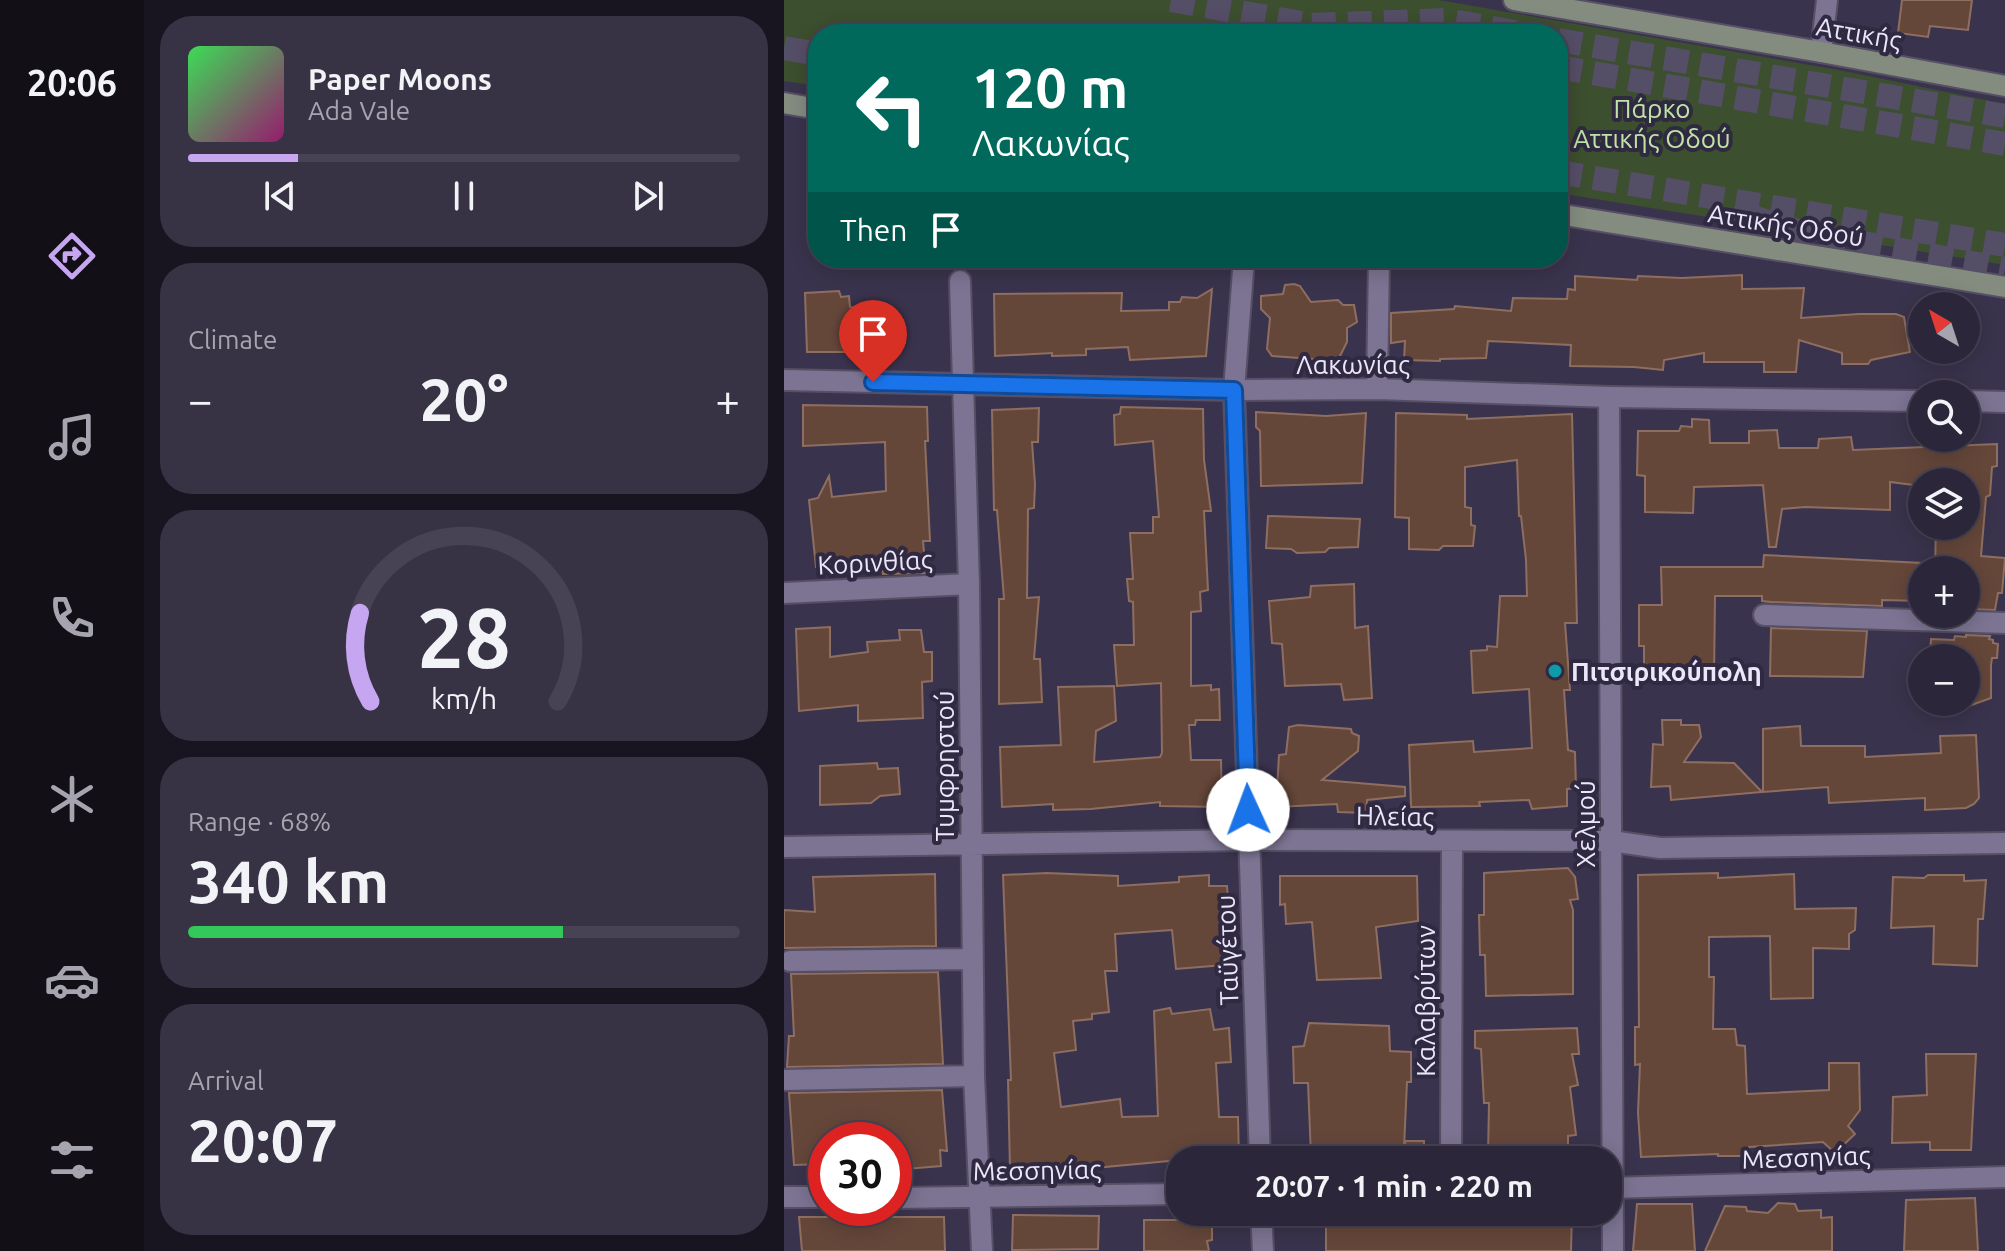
<!DOCTYPE html>
<meta charset="utf-8">
<style>
:root{--surface:#2c263a;--page:#383245;--text:#f1f3f6;--muted:#a6a5af;--line:#484354;--accent:#c6a6f0}
body{margin:0;font-family:Ubuntu,sans-serif;background:var(--page);color:var(--text);height:100vh;display:flex;flex-direction:column;font-size:30px;white-space:nowrap}
*{box-sizing:border-box;margin:0}
p{font-size:26px;color:var(--muted)}
.icon{flex:none;width:44px;height:44px;fill:none;stroke:currentColor;stroke-width:2;stroke-linecap:round;stroke-linejoin:round}
.map{position:relative;flex:1;overflow:hidden}
.details{display:flex;flex-direction:column;gap:16px;padding:16px;background:#181520;width:640px}
.details>*{flex:none}
.guide{position:absolute;left:24px;top:24px;width:760px;height:244px;border-radius:32px;box-shadow:0 4px 20px #0003,0 0 0 2px var(--line);background:#00695c;color:#fff;overflow:hidden}
.needle{width:52px;rotate:321deg}
.buttons{position:absolute;left:1124px;top:292px;display:grid;gap:16px}
.buttons a{display:grid;place-items:center;width:72px;height:72px;border-radius:50%;background:var(--surface);box-shadow:0 4px 20px #0003,0 0 0 2px var(--line);font-size:40px}
.speed{position:absolute;left:24px;top:1122px;display:flex;gap:16px;font-size:40px;font-weight:700;text-align:center}
.speed>*{display:grid;place-content:center;width:104px;height:104px;border-radius:50%;background:var(--surface);box-shadow:0 4px 20px #0003,0 0 0 2px var(--line);line-height:1}
.speed .limit{border:12px solid #d22;background:#fff;color:#111}
.pin{position:absolute;display:grid;place-items:center;width:68px;height:68px;color:#fff;margin:-82px -34px;border-radius:50% 50% 50% 0;rotate:-45deg;box-shadow:0 0 8px #0007}
.pin .icon{rotate:45deg}
.me{position:absolute;width:88px;margin:-44px;rotate:358deg;stroke-linejoin:round;filter:drop-shadow(0 0 6px #0008)}
.turn{display:flex;align-items:center;gap:28px;height:168px;padding:0 32px;font-size:36px}
.turn .icon{width:104px;height:104px;stroke-width:2.5}
.turn b{display:block;font-size:56px;line-height:68px}
.then{display:flex;align-items:center;height:76px;padding:0 32px;background:#0003;gap:16px;font-size:30px}
.big{font-size:60px;font-weight:700;line-height:1.1}
.details .widget{flex:1;display:flex;flex-direction:column;justify-content:center;gap:12px;min-width:0;padding:0 28px;border-radius:32px;background:var(--page)}
.details .dial{align-items:center;gap:0}
.dial svg{height:208px;overflow:visible;fill:none;stroke:var(--line);stroke-width:7;stroke-linecap:round;text-anchor:middle}
.dial text{fill:var(--text);stroke:none}
.song{display:flex;align-items:center;gap:24px}
.cover{width:96px;height:96px;border-radius:12px;background:linear-gradient(135deg,hsl(130 70% 55%),hsl(320 70% 35%))}
.played{height:8px;border-radius:4px;background:linear-gradient(90deg,var(--accent) 20%,var(--line) 20%)}
.keys{display:flex;justify-content:space-around;direction:ltr}
.heat{display:flex;justify-content:space-between;align-items:center;font-size:44px;direction:ltr}
.charge{height:12px;border-radius:6px;background:linear-gradient(90deg,#34c759 68%,var(--line) 0)}
.trip{position:absolute;left:382px;top:1146px;width:456px;height:80px;border-radius:32px;background:var(--surface);box-shadow:0 4px 20px #0003,0 0 0 2px var(--line);font-weight:700;line-height:80px;text-align:center}
main{display:flex;flex:1;min-height:0}
.tabs{display:flex;flex-direction:column;width:144px;justify-content:space-around;align-items:center;background:#120f17;color:var(--muted)}
.tabs .icon{width:56px;height:56px}
.tabs .active{color:var(--accent)}
.tabs b{font-size:36px;color:var(--text)}
.map>svg:first-child{display:block}
.green{fill:#3c4f2e}
.building{fill:#65473a;stroke:#8e6e60;stroke-width:2}
.lines{fill:none;stroke-linecap:round;stroke-linejoin:round}
.motorway-tunnel{stroke:#554e67;stroke-width:24;stroke-dasharray:24 12;stroke-linecap:butt}
.minor-casing{stroke:#564f65;stroke-width:24}
.secondary-casing{stroke:#564f65;stroke-width:24}
.minor{stroke:#7c7492;stroke-width:20}
.secondary{stroke:#848c80;stroke-width:20}
.route-casing{stroke:#114b97;stroke-width:20}
.route{stroke:#1a73e8;stroke-width:14}
.culture-dot{fill:#0f9aa8;stroke:#302942;stroke-width:3}
.labels{text-anchor:middle;dominant-baseline:central;stroke-width:8;stroke-linejoin:round;paint-order:stroke}
.street-label{font-size:26px;fill:#ebe7f8;stroke:#302942}
.park-label{font-size:26px;fill:#bee3a5;stroke:#302942}
.poi-label{font-size:26px;font-weight:bold;fill:#ebe7f8;stroke:#302942;text-anchor:start}
</style>
<main>
<nav class="tabs">
<b>20:06</b>
<svg class="icon active" aria-label="directions" viewBox="0 0 24 24"><path d="M12 3l9 9-9 9-9-9zM9 14v-3h6M13 9l2 2-2 2"/></svg>
<svg class="icon" aria-label="music" viewBox="0 0 24 24"><path d="M9 18V5l10-2v13"/><circle cx="6" cy="18" r="3"/><circle cx="16" cy="16" r="3"/></svg>
<svg class="icon" aria-label="phone" viewBox="0 0 24 24"><path d="M5 4h4l2 5-3 2q2 4 5 5l2-3 5 2v4C11 20 4 13 5 4z"/></svg>
<svg class="icon" aria-label="climate" viewBox="0 0 24 24"><path d="M12 3v18M4 7l16 10M4 17L20 7"/></svg>
<svg class="icon" aria-label="car" viewBox="0 0 24 24"><path d="M5 17H2v-5l4-1 3-4h7l3 4 3 1v5h-3M9 17h6M6 11h13"/><circle cx="7" cy="17" r="2"/><circle cx="17" cy="17" r="2"/></svg>
<svg class="icon" aria-label="filters" viewBox="0 0 24 24"><path d="M4 7h16M4 17h16"/><circle cx="9" cy="7" r="2"/><circle cx="15" cy="17" r="2"/></svg>
</nav>
<section class="details">
<div class="widget">
<div class="song"><i class="cover"></i><div><b>Paper Moons</b><p>Ada Vale</p></div></div>
<div class="played"></div>
<div class="keys"><svg class="icon" aria-label="previous" viewBox="0 0 24 24"><path d="M18 5L8 12l10 7zM5 5v14"/></svg><svg class="icon" aria-label="pause" viewBox="0 0 24 24"><path d="M8 5v14M16 5v14"/></svg><svg class="icon" aria-label="next" viewBox="0 0 24 24"><path d="M6 5l10 7-10 7zM19 5v14"/></svg></div>
</div>
<div class="widget"><p>Climate</p>
<div class="heat"><a>−</a><b class="big">20°</b><a>+</a></div>
</div>
<div class="widget dial"><svg viewBox="0 0 100 80">
<path d="M14 69A42 42 0 1 1 86 69"/>
<path d="M14 69A42 42 0 0 1 10 35" stroke="#c6a6f0"/>
<text x="50" y="56" font-size="32" font-weight="700">28</text>
<text x="50" y="72" font-size="11">km/h</text>
</svg></div>
<div class="widget"><p>Range · 68%</p><b class="big">340 km</b><div class="charge"></div></div>
<div class="widget"><p>Arrival</p><b class="big">20:07</b></div>
</section>
<div class="map">
<svg width="1221" height="1251" viewBox="0 0 1221 1251">
<rect width="100%" height="100%" fill="#3a334d"/>
<path class="green" d="M0,0H655L1060,71L1221,104V265L774,193V34H34V86L0,81Z
M142,258H443L143,265Z"/>
<path class="building" d="M1118,0H1188L1184,30L1146,26L1144,37L1114,33Z
M958,275V289L1020,288L1017,318L1075,314H1112L1120,317L1126,352L1087,360L1084,364H1058V353L1015,340L1012,372H980V362H920V353L880,360L879,370L850,367L786,366L787,345L704,341L702,358L656,359V361L620,360L621,341L607,343V313L670,309L671,306L727,311L729,298L783,299L784,289L791,290V276L853,280L854,276L898,278Z
M510,284L516,286L527,302L554,300L559,305H570L573,322L563,328V342L555,358L543,360L488,356L483,349L486,318L477,309V296L499,294L501,285Z
M428,289L422,356L346,360L344,347L302,349V355L268,356V353L211,356L210,294L338,293L337,311L385,310V302H396L398,297L413,298Z
M55,291L57,297L65,296L66,307L104,309L106,319L119,320L121,343H108L107,352H23L21,293Z
M19,405L143,407L144,441H141L146,541H139L142,573L99,574L96,557L56,561L53,566L32,567L25,500L34,498L45,476L48,497L102,491L101,442L19,446Z
M337,407L419,409L420,460L427,511H420L424,590L416,592L417,611L407,612V686L427,685V690L435,689L436,720H412L411,725H405L407,760H437L438,807L376,806V802L307,809L269,810V804L218,807L216,747L277,745L274,687L330,686L332,721L312,731L310,762L376,757L378,753L377,683L333,686L330,645H350L349,602L345,601L343,579H349L346,533H369V517H375L369,441L331,445L330,415L336,414Z
M255,408L254,442H248L251,484L250,508L244,509L243,598L255,597L250,659H256L258,702L215,704V599H220L213,510H210L208,410Z
M472,412L542,416L582,413L578,483L477,486L476,431L472,427Z
M612,413L683,415V419L788,414L793,623H781L786,690H780L784,750L791,752L792,788L783,789V806L748,809L745,800L695,802L696,806L627,807L625,745L689,741L690,752L748,748L745,689L689,693L687,651L703,650V646L713,647L716,596H743L742,560L737,516H735L733,460L681,467V507L687,508V525L691,526L689,546H659L655,550L625,549V518L611,517Z
M908,419L925,420L926,443H965V431L993,430L995,448H1034L1035,439L1067,437L1069,450L1213,444V466L1208,467L1206,495L1202,497L1197,556L1221,558L1218,593H1214L1211,610L1182,609V570H1151L1152,526H1182V482H1138V486L1106,482V510L1021,507L998,509L992,547H985L979,485L910,487L909,513L861,512V476L853,475L854,431H895L897,426L908,427Z
M484,516L576,519L574,547L545,548L541,552L513,553L507,549L482,548Z
M980,555L1138,563V601L1098,600V606L987,602L978,601V596H931L930,679L860,680V646H855V605H878L877,567H979Z
M570,584L571,628L584,626L588,698L560,700L557,684L501,686L498,644L488,643L485,601L526,597L527,586Z
M46,627V657L84,652L83,642L116,640L115,630H137L140,652H148V681L138,682L139,718L74,721V705L15,711L12,629Z
M987,628L1083,631L1079,677L986,676Z
M1182,635L1206,636L1205,639L1209,640V643L1214,644L1213,658H1208L1207,665V698L1182,707V658H1146L1147,639L1170,640L1171,636L1182,637Z
M878,720H897V725H915L917,737L900,762L950,763L978,792L887,800L886,786L867,787L869,744L879,745Z
M514,725L567,729L568,733L575,736L574,751L538,780L621,787V796L583,800L582,813L554,812L553,804L492,807L495,755L502,754L505,727Z
M1016,726L1017,746H1081V757L1157,753L1156,736L1192,735L1195,798L1190,804L1182,808L1141,810V798L1045,803L1044,787L979,792V729Z
M93,763L94,769L114,768L116,794L96,796L87,803L36,805V766Z
M784,868L791,877L794,899L786,900L789,910V994L702,996L701,955H696L695,915H700V873Z
M263,873L334,876V886L395,882V877L425,875V886H443L446,930L439,931L440,965L392,969L388,930L331,934L333,971H321L325,1012L308,1014V1019L289,1021L292,1050L270,1053L277,1107L336,1099L338,1117L374,1116L370,1011L386,1008L388,1014L426,1009L430,1030L445,1028L447,1062L432,1063L435,1117H454L455,1160H396L300,1169V1171L260,1172L259,1168L226,1169L224,1080H227L219,875Z
M934,873V878L1010,874L1011,909L1072,908L1071,930L1065,934V949L1029,948V998L987,999L986,936L925,937V977H930L929,1029H951L953,1045L961,1046L963,1094L1045,1090V1063H1075L1076,1110L1064,1126L1071,1134L1051,1153L1039,1142L965,1147V1156H934V1154L857,1157L854,1113L856,1064L851,1065V1027H855L854,875Z
M151,874L152,946L0,948V910L31,912L29,877Z
M1144,875H1180V881L1202,880L1199,919H1194L1193,966L1149,964L1150,926L1107,928L1109,877L1140,878Z
M496,876H633L634,921L592,927L597,978L533,980L528,922L502,924L501,904L496,905Z
M154,972L159,1064L3,1067L5,1036H10L7,974Z
M525,1023L605,1026L606,1051L627,1052V1082H623L620,1148L527,1156L524,1083H510L509,1047L520,1046Z
M793,1028L795,1054H788L794,1085L786,1087L792,1135L784,1136V1148L777,1149V1160H763L760,1151L704,1156L705,1103H700L697,1049L691,1048V1031Z
M1142,1054H1192L1187,1150H1146V1142L1108,1143L1109,1097L1143,1095Z
M158,1090L163,1151L156,1150L157,1166L110,1170V1140H42V1164L10,1165L5,1093Z
M621,1141H640V1160H622Z
M1191,1198L1194,1251H1120L1122,1200Z
M994,1203L1011,1204L1014,1211L1037,1210V1218L1048,1217V1251H921L941,1206L962,1207L963,1211L984,1213Z
M853,1204H908L911,1251H849Z
M700,1212H788L787,1251H542V1219L632,1220V1216Z
M229,1215L315,1216L314,1249L228,1250Z
M399,1215L428,1216V1240L423,1241L425,1251H360V1220H400Z
M15,1217H160L161,1251H18Z"/>
<g class="lines">
<path class="motorway-tunnel" d="M387,0L540,27
M528,25L663,20L742,34
M774,40L1221,116
M0,48L34,54
M774,67L1221,144
M774,172L1221,245
M969,217L1014,231L1221,269"/>
<g class="minor-casing">
<path id="minor" d="M1037,52L1043,0
M460,258L450,390L476,1160
M176,281L185,584L190,1076L198,1251
M0,380L450,390L593,389L825,397L1138,401
M593,389L595,258
M825,397L829,1251
M1182,401L1221,402
M0,593L185,584
M980,615L1221,623
M0,847L465,840L827,841L876,848L1221,843
M6,961L187,959
M0,1080L190,1076
M667,1160L668,843
M824,1188L1221,1177
M0,1197H42
M110,1198L396,1194
M477,1212L479,1251"/>
</g>
<g class="secondary-casing">
<path id="secondary" d="M730,0L1037,52L1221,86
M0,103L34,109
M774,214L1221,287"/>
</g>
<use href="#minor" class="minor"/>
<use href="#secondary" class="secondary"/>
</g>
<g class="lines">
<g class="route-casing">
<path id="route" d="M89,382L450,390L464,810"/>
</g>
<use href="#route" class="route"/>
</g>
<circle class="culture-dot" cx="771" cy="671" r="8"/>
<g class="labels">
<g class="street-label">
<text transform="translate(1075 33) rotate(10)">Αττικής</text>
<text transform="translate(1002 225) rotate(9)">Αττικής Οδού</text>
<text x="569" y="364">Λακωνίας</text>
<text transform="translate(91 562) rotate(-3)">Κορινθίας</text>
<text transform="translate(160 766) rotate(-90)">Τυμφρηστού</text>
<text transform="translate(611 816) rotate(1)">Ηλείας</text>
<text transform="translate(801 824) rotate(-90)">Χελμού</text>
<text transform="translate(443 950) rotate(-92)">Ταϋγέτου</text>
<text transform="translate(641 1001) rotate(-90)">Καλαβρύτων</text>
<text transform="translate(1022 1157) rotate(-2)">Μεσσηνίας</text>
<text transform="translate(253 1170) rotate(-1)">Μεσσηνίας</text>
</g>
<g class="park-label">
<text x="868" y="108">Πάρκο<tspan x="868" dy="30">Αττικής Οδού</tspan></text>
</g>
<g class="poi-label">
<text x="787" y="671">Πιτσιρικούπολη</text>
</g>
</g>
</svg>
<div class="buttons">
<a><svg class="needle" viewBox="-14 -14 28 28"><path d="M0-13l5 13h-10z" fill="#e53935"/><path d="M0 13l5-13h-10z" fill="#a6a5af"/></svg></a>
<a><svg class="icon" aria-label="search" viewBox="0 0 24 24"><circle cx="10" cy="10" r="6"/><path d="M15 15l6 6"/></svg></a>
<a><svg class="icon" aria-label="layers" viewBox="0 0 24 24"><path d="M12 4l9 5-9 5-9-5zM3 14l9 5 9-5"/></svg></a>
<a>+</a>
<a>−</a>
</div>
<div class="speed"><div class="limit">30</div></div>
<div class="pin" style="left:89px;top:382px;background:#d93025"><svg class="icon" aria-label="arrive" viewBox="0 0 24 24"><path d="M6 21V4h12l-3 4 3 4H6"/></svg></div>
<svg class="me" style="left:464px;top:810px" viewBox="-20 -20 40 40"><circle r="19" fill="#fff"/><path d="M0-13L10 11 0 6-10 11z" fill="#1a73e8"/></svg>
<div class="trip">20:07 · 1 min · 220 m</div>
<div class="guide">
<div class="turn"><svg class="icon" aria-label="left" viewBox="0 0 24 24"><path d="M17 20v-9H6M10 6l-5 5 5 5"/></svg><div><b>120 m</b>Λακωνίας</div></div>
<div class="then">Then<svg class="icon" aria-label="arrive" viewBox="0 0 24 24"><path d="M6 21V4h12l-3 4 3 4H6"/></svg></div>
</div>
</div>
</main>
